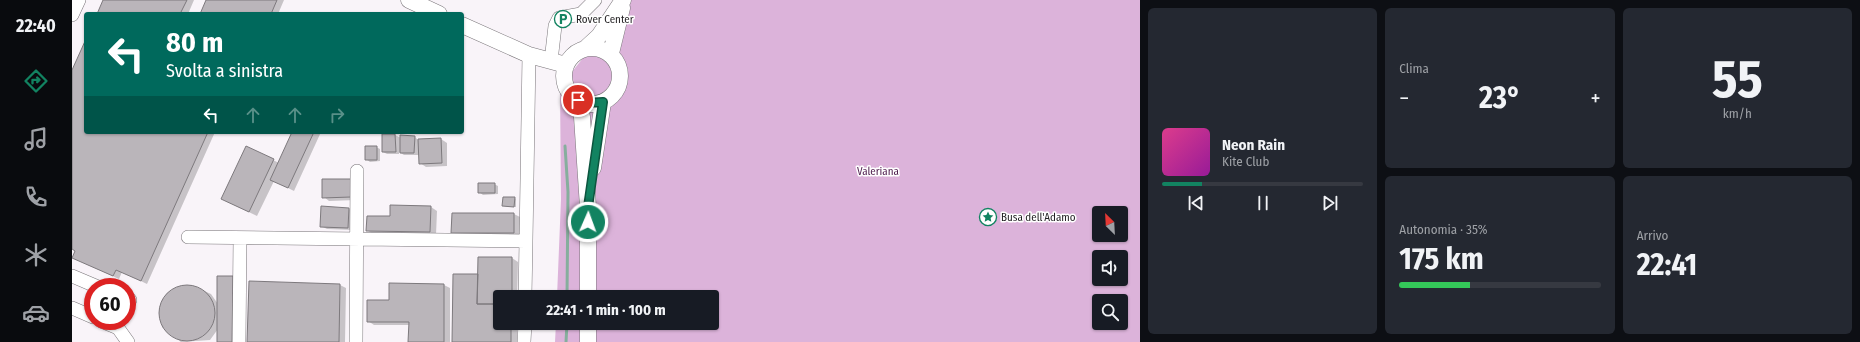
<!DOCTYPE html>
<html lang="it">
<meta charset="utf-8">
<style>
:root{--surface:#171b24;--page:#242831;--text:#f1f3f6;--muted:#9ea1a6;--line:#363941;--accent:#128361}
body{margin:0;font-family:"Fira Sans Condensed",sans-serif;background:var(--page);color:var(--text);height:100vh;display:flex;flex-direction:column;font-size:15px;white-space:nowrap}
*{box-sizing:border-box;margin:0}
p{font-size:13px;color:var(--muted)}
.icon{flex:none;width:22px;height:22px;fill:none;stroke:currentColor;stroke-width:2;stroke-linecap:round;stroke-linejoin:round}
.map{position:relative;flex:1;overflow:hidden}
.drawer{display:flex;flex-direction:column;gap:8px;padding:8px;background:#0d0f14;width:720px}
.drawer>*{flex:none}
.top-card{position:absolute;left:12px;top:12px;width:380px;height:122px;border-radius:4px;box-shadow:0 1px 3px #0004;background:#00695c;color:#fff;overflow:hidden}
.needle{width:26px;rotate:336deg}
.tools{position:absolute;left:1020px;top:206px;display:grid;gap:8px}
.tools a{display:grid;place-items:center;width:36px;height:36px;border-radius:4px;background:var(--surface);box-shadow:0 1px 3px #0004;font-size:20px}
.speed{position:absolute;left:12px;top:278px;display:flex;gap:8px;font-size:20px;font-weight:700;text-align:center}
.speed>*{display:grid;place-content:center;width:52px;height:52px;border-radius:50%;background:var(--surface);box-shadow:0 1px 3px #0004;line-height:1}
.speed .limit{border:6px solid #d22;background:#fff;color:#111}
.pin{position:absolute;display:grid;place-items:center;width:34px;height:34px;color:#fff;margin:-17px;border:2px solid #fff;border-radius:50%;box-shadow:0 1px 4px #0007}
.me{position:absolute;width:44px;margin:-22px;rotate:2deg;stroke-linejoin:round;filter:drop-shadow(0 0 3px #0008)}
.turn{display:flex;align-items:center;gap:14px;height:84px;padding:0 16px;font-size:18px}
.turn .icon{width:52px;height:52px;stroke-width:2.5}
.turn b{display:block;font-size:28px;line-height:34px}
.lanes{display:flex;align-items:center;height:38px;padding:0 16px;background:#0003;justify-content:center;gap:20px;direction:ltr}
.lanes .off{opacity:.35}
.big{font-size:30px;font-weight:700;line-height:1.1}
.drawer .card{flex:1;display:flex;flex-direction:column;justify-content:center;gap:6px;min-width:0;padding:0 14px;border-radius:6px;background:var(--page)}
.drawer .dial{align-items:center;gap:0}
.dial b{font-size:52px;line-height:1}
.song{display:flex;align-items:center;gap:12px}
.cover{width:48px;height:48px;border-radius:6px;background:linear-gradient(135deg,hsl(330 70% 55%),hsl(300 70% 35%))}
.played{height:4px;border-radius:2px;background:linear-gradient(90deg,var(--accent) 20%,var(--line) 20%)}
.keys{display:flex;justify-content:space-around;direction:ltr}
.heat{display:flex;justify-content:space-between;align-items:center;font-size:22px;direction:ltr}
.charge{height:6px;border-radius:3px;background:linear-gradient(90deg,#34c759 35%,var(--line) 0)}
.drawer .tiles{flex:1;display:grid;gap:8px;grid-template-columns:repeat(3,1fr)}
.card:first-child{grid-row:span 2}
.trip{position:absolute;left:421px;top:290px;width:226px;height:40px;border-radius:4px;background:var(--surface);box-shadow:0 1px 3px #0004;font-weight:700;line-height:40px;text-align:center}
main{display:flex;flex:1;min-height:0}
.tabs{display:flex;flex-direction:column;width:72px;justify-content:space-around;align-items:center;background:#090b0e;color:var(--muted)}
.tabs .icon{width:28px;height:28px}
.tabs .active{color:var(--accent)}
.tabs b{font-size:18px;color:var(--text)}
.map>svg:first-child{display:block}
.forest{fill:#dcb3da;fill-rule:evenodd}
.shadow{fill:#0003}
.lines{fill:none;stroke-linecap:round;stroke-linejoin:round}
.stream{stroke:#86ae9d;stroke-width:3}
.building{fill:#bab5ba;stroke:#7d797d}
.minor-casing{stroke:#797579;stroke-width:14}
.major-casing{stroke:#797579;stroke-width:17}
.minor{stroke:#fff;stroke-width:13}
.major{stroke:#fff;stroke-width:16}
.route-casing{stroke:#0c553f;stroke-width:10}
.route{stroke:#128361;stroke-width:7}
.labels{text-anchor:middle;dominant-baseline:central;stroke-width:3;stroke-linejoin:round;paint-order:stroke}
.poi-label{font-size:11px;fill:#211f21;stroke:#fff;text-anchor:start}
.park-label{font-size:11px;fill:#4f1e4e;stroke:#fff}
</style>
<main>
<nav class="tabs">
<b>22:40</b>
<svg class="icon active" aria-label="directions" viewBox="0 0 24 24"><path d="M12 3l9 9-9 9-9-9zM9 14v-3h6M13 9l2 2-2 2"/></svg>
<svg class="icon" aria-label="music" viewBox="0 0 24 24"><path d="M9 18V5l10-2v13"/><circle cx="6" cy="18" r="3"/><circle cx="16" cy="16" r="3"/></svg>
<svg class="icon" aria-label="phone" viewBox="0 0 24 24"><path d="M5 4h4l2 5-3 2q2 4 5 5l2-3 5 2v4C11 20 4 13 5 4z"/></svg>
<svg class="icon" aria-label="climate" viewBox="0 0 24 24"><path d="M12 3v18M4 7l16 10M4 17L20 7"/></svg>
<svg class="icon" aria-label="car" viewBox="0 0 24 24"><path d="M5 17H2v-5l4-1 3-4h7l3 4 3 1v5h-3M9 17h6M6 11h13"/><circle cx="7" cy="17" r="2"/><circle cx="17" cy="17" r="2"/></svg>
</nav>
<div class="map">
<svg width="1068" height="342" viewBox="0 0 1068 342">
<rect width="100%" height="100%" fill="#f9f4f9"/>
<path class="forest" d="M557,0H1068V342H483L484,323H640V297H485L489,199L488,87ZM1027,213H1049V235H1027ZM1027,257H1049V279H1027ZM1027,301H1049V323H1027Z"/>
<path class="shadow" d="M32,0H122L116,14H26Z
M135,0H212L206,14H129Z
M14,41V132H143L75,284L50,272L47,279L1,258L4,251L0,249V72Z
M222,132H249L222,191L202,181L185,216L158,203L175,147L207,163Z
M311,135H323L329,138L342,136L346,140L369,139L375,143V166L354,167L348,163V155H332L327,152V154H315L311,152Z
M304,147L308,149V161L298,162L294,159Z
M251,180L284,200L257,201L252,197Z
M422,184L426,186V194L411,195L407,192Z
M443,198L444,199V207L433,206Z
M359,207L365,211L364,235L301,234L295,230L318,217Z
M277,209L283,212L282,230L255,229L249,226Z
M442,214L448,217V236H386L380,232Z
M440,258L446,262L445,297H428V323H445V342H381L407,275Z
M160,277L166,280V342H146V329L138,340L109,342L90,327L87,309L90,300L95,293L103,288L119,285L139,294L146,304Z
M178,282L268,285L274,288L273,342H176Z
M318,284L372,285L378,288V342H337L338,325H302L296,321L318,301Z"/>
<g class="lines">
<path class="stream" d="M493,146L496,192L495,297
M494,342L495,323"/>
</g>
<path class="building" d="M31,0H115L108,14H25Z
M134,0H205L199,14H128Z
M14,39V132H136L69,281L44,270L41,276L0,258L3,251L0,249V70Z
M220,132H242L216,188L198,180Z
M310,134H323L324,152H310Z
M328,135L343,136L342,153H328Z
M369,138L370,163L347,164L346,139Z
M174,146L202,159L177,212L149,199Z
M293,146H305V160H293Z
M250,179H279V197L250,198Z
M406,183H423V193H406Z
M431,197H443L442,207L430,206Z
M318,205L359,206L358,232L294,231L295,216H318Z
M249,206L277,208L276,228L248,227Z
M380,213H442V233H379Z
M406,257H440V297H428V304H405Z
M381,274H406L405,304H428V323H439V342H380Z
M145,276H161L160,342H145Z
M177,281L268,284L267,342H175Z
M317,283L372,284V342H336L337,322H295V300H317Z
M87 313a28 28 0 1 1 56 0a28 28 0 1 1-56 0Z"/>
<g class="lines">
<g class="minor-casing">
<path id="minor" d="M0,15L7,0
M479,61L483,26L487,18L509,14L523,0
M116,237L454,241L457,55
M0,276L26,287
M453,297L454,241
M55,299L58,300L55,307
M0,308L21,317
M29,321L46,328L56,342
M167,342L168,238
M284,342L285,171
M452,342L453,323"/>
</g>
<g class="major-casing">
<path id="major" d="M337,0L367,14
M390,25L457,55L494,65
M515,47L527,36L551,0
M492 76a28 28 0 1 1 56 0a28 28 0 1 1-56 0Z
M539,53L550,8
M506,100L510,117L516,207V297
M521,168L531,102
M516,342V323"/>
</g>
<use href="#minor" class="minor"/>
<use href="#major" class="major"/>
</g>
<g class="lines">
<g class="route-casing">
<path id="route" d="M506,100L514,103L531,102L516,207V222"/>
</g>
<use href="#route" class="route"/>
</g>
<defs>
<g id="parking-ring" transform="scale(0.9)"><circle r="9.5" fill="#fff" stroke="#128361" stroke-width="1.5"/><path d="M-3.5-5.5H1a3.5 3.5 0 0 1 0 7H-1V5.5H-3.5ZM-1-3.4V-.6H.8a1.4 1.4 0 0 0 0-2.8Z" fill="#128361"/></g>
<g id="sight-ring" transform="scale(0.9)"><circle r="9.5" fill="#fff" stroke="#128361" stroke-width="1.5"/><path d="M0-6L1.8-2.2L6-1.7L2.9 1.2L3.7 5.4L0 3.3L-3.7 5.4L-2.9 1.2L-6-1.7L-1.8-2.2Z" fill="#128361"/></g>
</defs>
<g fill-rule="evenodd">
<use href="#parking-ring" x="491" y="19"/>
<use href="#sight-ring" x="916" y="217"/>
</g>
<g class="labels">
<g class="poi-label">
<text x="504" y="19">Rover Center</text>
<text x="929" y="217">Busa dell'Adamo</text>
</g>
<g class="park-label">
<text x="806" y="171">Valeriana</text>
</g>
</g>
</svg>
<div class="tools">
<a><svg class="needle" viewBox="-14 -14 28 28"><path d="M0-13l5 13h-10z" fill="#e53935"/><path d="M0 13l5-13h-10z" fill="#9ea1a6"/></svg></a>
<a><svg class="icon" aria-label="sound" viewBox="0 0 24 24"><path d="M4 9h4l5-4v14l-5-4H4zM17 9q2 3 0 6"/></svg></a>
<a><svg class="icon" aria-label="search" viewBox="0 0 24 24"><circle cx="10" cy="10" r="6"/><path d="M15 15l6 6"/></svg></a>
</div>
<div class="speed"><div class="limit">60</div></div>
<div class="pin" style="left:506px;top:100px;background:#d93025"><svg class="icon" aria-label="arrive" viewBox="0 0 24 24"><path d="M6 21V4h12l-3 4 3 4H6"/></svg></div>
<svg class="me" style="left:516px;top:222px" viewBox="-20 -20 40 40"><circle r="17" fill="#128361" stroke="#fff" stroke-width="3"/><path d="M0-11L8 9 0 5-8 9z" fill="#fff"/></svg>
<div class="trip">22:41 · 1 min · 100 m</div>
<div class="top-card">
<div class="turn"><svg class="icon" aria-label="left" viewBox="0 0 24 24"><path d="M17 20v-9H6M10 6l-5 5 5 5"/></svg><div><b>80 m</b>Svolta a sinistra</div></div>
<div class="lanes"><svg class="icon" aria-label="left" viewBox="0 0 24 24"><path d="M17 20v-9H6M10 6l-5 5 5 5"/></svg><svg class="icon off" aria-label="ahead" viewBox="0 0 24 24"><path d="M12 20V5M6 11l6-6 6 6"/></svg><svg class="icon off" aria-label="ahead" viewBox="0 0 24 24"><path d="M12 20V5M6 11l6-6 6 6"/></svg><svg class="icon off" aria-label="right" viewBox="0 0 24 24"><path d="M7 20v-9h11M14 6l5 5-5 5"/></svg></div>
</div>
</div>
<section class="drawer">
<div class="tiles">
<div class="card">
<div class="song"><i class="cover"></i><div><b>Neon Rain</b><p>Kite Club</p></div></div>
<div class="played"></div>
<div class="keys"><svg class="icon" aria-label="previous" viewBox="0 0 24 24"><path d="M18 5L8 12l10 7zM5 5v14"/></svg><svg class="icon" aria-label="pause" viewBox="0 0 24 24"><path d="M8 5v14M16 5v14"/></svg><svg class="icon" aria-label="next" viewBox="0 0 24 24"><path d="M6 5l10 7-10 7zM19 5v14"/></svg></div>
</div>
<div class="card"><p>Clima</p>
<div class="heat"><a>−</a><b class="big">23°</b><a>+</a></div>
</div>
<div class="card dial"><b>55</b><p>km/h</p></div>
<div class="card"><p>Autonomia · 35%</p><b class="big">175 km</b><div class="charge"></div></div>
<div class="card"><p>Arrivo</p><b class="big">22:41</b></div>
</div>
</section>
</main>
